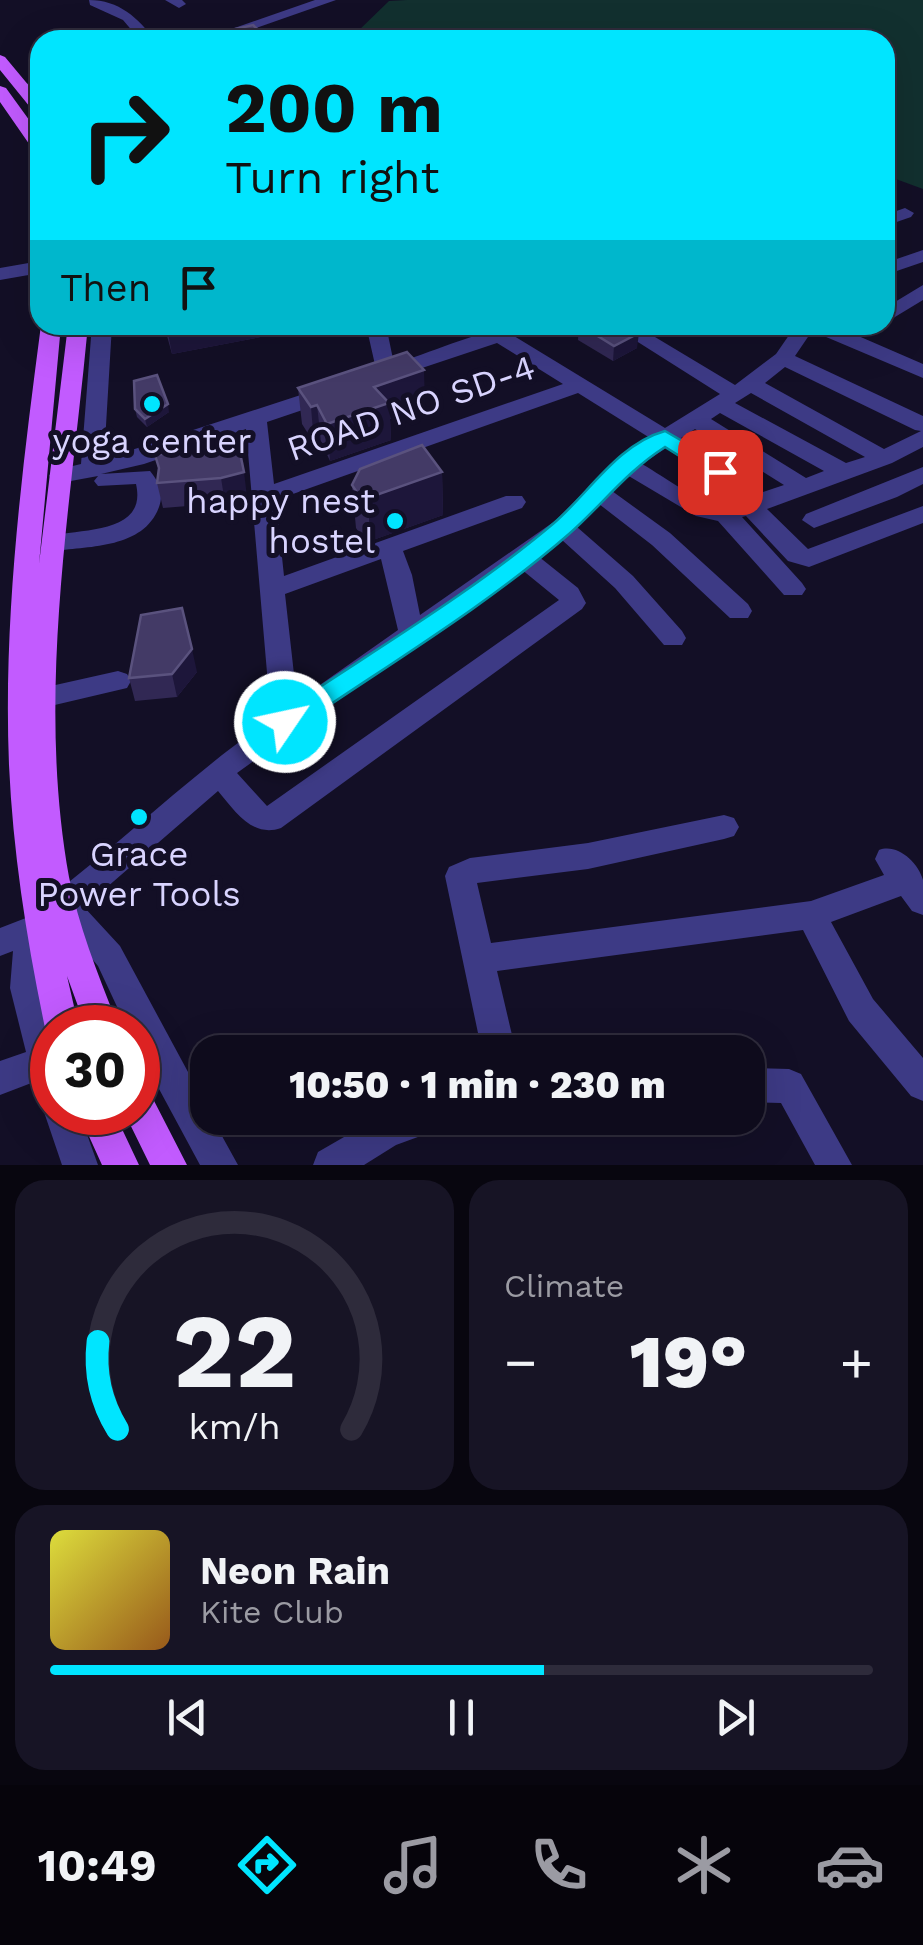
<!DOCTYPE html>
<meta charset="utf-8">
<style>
:root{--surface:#0e0b1c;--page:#171425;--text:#f1f3f6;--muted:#9b9ba3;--line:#2e2b3b;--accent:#00e5ff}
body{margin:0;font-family:"Work Sans",sans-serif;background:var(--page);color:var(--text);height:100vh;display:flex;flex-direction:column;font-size:38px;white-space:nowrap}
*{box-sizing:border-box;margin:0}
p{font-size:32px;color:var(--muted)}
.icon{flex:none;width:55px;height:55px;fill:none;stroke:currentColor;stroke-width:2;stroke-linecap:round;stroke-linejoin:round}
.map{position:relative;height:1165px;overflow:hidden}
.sheet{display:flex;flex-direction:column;gap:15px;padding:15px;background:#08060f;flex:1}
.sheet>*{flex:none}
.guide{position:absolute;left:30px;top:30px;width:865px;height:305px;border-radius:30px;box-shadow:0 10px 40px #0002,0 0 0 2px var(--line);background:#00e5ff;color:#111;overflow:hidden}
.speed{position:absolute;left:30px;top:1005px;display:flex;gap:20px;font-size:50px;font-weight:700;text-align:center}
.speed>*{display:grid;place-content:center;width:130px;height:130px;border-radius:50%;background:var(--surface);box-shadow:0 10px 40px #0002,0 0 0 2px var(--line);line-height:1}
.speed .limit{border:15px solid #d22;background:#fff;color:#111}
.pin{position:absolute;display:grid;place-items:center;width:85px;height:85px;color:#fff;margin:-42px;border-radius:20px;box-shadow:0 5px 15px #0006}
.me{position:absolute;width:110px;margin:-55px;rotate:56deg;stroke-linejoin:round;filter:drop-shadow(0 0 8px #0008)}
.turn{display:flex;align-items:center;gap:35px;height:210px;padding:0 30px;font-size:45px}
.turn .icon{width:130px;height:130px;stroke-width:2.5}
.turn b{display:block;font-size:70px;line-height:85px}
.then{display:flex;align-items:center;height:95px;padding:0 30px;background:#0003;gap:20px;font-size:38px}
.big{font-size:75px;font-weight:800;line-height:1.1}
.sheet .card{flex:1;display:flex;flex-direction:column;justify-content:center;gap:15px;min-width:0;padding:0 35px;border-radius:30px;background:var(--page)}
.sheet .dial{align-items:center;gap:0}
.dial svg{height:260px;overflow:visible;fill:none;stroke:var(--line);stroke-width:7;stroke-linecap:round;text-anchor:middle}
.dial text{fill:var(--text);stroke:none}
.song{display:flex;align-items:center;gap:30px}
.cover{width:120px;height:120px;border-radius:15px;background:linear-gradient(135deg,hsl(60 70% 55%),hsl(30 70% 35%))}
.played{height:10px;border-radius:5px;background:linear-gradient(90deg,var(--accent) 60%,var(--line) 60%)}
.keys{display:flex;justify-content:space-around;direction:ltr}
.heat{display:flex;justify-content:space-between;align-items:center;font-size:55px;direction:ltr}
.sheet .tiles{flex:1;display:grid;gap:15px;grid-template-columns:1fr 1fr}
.card:last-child{grid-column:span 2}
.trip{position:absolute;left:190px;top:1035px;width:575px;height:100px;border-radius:30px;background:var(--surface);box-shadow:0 10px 40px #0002,0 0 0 2px var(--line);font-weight:800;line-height:100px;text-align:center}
.menu{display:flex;height:160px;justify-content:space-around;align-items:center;background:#06040b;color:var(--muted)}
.menu .icon{width:70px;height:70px}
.menu .selected{color:var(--accent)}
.menu b{font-size:45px;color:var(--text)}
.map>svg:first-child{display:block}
.green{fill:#12302f}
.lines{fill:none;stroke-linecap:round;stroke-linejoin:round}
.minor{fill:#3d3a85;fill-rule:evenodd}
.major{fill:#c25bff;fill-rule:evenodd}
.wall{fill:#312854}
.shaded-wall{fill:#1d163a}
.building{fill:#433a66;stroke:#5a527e;stroke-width:2.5}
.route{fill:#00e5ff;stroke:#0095a6;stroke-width:2.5}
.poi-dot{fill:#00e5ff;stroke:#130f26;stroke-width:4}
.labels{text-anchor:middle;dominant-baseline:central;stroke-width:10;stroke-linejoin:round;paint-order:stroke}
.street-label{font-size:35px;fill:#d9d4ff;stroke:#130f26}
.poi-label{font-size:35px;fill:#d9d4ff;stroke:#130f26}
</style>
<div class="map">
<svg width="923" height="1165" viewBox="0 0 923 1165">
<rect width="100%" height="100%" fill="#130f26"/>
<path class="green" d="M407,0H923V189L885,175V40H381L355,34L389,1Z"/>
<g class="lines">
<path class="minor" d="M89,0C119,0 138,18 155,40H140L123,20L90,5Z
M165,0H182L186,4L179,8Z
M315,0H336L222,40H200Z
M40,79V89L24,93L16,88Z
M905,208L914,213L911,217L885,226V215Z
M923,250V262L885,275V263Z
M40,261V273L0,280V268Z
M923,285V300L885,323V308Z
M92,325H112L104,459L322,388H338L341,393L338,398L267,422L274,484L563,384L497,343L392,378H378L366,325H386L394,364C437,351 490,325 533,325L514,336L665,428L720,394L611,325H635L735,385L776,354L796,325H833L923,364V378L812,331L795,356L923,416V447L892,463L767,509L808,549L923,506V523L809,567L788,561L746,516L742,517L802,583L806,589L802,595H784L718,521L696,516L627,475L612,491L670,533L748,604L752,611L748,618H730L652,545L599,504L577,527L633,576L682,631L686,638L682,645H664L615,588L562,540L538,556L578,588L586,603L582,609L281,828C252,838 235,811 218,791L84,907L120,946L208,1109V1118H212L238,1165H200L138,1050V1028H127L98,966L47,905L52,895C127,838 194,772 271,719L246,429L144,464L101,474L150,471C159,482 164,493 159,507C144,548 91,546 55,551L46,549L43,543L46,537C77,528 148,536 136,484L98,486L94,481L98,476L60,483L49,476L52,471L81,464ZM785,367L915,430L921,431L884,449L765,383ZM578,393L650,438L617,459L555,521L420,615L412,575L403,551L522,508L526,502L522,496H506L284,576L276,500ZM751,393L865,457L846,463L735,403ZM720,413L824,471L806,478L711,419ZM695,429L784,485L763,492L681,438ZM666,448L742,500C706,512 672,481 642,464ZM381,559L398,630L297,701L285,594ZM521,569L559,600L267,806L237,773Z
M923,467V484L897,497L814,528L802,520L806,514Z
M118,671L127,674L131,681L127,688L42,708L32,705L28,698L32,691L42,688Z
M724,815L734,818L739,827L734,836L724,839L588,869L477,883L491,943L811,901L884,875L875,859L879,850C897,843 918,862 923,880C923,890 923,904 923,915L912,911L901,896L831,922L873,999L923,1058V1101L911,1096L849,1021L803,930L497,971L516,1052H482L445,876L449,867L470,858L588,843Z
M31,916L42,920L47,930L42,988L53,1028L52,1112H79L98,1165H62L44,1112L48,1102L40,1099L34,1082L0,1095V1061L26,1052L10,988L13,951L0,956V928Z
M748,1068L789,1069L801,1074L852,1165H815L781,1103L748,1102Z
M377,1118H443L437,1130L396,1145L364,1165H313L318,1152Z"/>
<path class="major" d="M0,55L5,57L40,99V114L34,112L0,70Z
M0,86L6,88L40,135V152L34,151L0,102Z
M41,325H61L39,564L68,325H88C71,507 36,694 69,877C79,929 100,979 119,1028H86L67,976L79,1028H52V1040L45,1028C27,941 13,854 9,765C3,618 22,470 41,325Z
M138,1088L150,1093L187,1165H150L124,1112H138Z
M78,1112H114L139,1165H102Z"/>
</g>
<path class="wall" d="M164,325H303V329L172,354Z
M579,325L637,348L613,361L578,340Z
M298,388L425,407L390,419L391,440L330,461L321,441L314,443L302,424Z
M135,409L169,412L147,427L137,417Z
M214,451L247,497L225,503L163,508L157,483L159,472L155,455Z
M442,472L443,515L370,541L362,537L356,528L352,485Z
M197,672L177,697L135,701L129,678Z"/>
<path class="shaded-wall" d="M181,325H303V329L172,354L167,328Z
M639,333L637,348L613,361L614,346Z
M424,370L425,407L390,419L391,440L330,461L327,424L374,387Z
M168,404L169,412L147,427L145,419Z
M317,405L321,441L314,443L311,407Z
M244,472L247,497L225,503L221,478Z
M442,472L443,515L370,541L368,498Z
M192,649L197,672L177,697L172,674Z"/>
<path class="building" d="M253,25L269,40H185Z
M580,325H625L639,333L614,346Z
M407,352L424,370L374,387L389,403L327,424L317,405L311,407L298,388Z
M157,375L168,404L145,419L135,409L134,381Z
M422,445L442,472L368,498L358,494L352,485L360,469Z
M212,446L214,451L239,448L244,472L221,478L157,483L159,468L155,455Z
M182,608L192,649L172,674L129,678L141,615Z"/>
<path class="route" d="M665,431L727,467L730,472L727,477H713L665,447C626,472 603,504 569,534C485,607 386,666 294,729H276L273,722L276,716C369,653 469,595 554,523C589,493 618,444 665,431Z"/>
<g class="poi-dot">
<circle cx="152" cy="404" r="10"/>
<circle cx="395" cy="521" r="10"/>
<circle cx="139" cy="817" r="10"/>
</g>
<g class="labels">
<g class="street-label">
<text transform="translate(411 408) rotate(-19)">ROAD NO SD-4</text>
</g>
<g class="poi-label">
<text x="152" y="441">yoga center</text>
<text x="375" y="501" text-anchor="end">happy nest<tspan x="375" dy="40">hostel</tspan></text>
<text x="139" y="854">Grace<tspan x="139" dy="40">Power Tools</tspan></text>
</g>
</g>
</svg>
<div class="speed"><div class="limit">30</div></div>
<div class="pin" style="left:720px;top:472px;background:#d93025"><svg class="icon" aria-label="arrive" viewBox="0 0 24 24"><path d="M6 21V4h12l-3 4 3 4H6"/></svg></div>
<svg class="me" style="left:285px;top:722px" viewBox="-20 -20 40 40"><circle r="17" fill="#00e5ff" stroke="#fff" stroke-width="3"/><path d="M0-11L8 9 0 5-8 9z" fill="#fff"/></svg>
<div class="trip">10:50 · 1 min · 230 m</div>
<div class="guide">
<div class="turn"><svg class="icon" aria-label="right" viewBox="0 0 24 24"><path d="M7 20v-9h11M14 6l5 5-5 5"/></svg><div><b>200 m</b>Turn right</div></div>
<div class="then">Then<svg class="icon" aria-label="arrive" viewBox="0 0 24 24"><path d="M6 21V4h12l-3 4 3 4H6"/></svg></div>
</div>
</div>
<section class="sheet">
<div class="tiles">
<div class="card dial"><svg viewBox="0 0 100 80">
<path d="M14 69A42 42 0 1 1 86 69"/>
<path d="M14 69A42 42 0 0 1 8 42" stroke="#00e5ff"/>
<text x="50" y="56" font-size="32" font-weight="700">22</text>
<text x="50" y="72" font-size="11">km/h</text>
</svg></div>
<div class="card"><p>Climate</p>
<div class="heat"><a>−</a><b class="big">19°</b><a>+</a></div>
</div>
<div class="card">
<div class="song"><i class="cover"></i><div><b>Neon Rain</b><p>Kite Club</p></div></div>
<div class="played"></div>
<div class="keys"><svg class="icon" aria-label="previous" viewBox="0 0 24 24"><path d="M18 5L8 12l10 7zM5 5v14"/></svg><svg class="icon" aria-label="pause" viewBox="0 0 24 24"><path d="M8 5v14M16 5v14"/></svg><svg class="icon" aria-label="next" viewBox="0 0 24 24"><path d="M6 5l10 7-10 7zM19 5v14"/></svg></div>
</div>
</div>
</section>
<nav class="menu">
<b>10:49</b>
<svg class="icon selected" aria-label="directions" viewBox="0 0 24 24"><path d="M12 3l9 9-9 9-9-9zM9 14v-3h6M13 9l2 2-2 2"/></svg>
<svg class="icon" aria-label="music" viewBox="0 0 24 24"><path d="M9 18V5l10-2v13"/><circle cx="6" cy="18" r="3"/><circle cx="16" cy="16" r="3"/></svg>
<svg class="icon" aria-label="phone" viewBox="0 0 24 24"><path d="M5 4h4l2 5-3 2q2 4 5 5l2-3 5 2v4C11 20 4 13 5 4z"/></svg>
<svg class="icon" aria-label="climate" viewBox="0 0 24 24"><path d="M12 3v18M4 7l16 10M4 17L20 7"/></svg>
<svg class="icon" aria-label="car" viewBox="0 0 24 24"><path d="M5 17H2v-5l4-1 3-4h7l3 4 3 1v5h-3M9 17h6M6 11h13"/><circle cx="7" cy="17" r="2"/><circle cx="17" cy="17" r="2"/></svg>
</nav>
